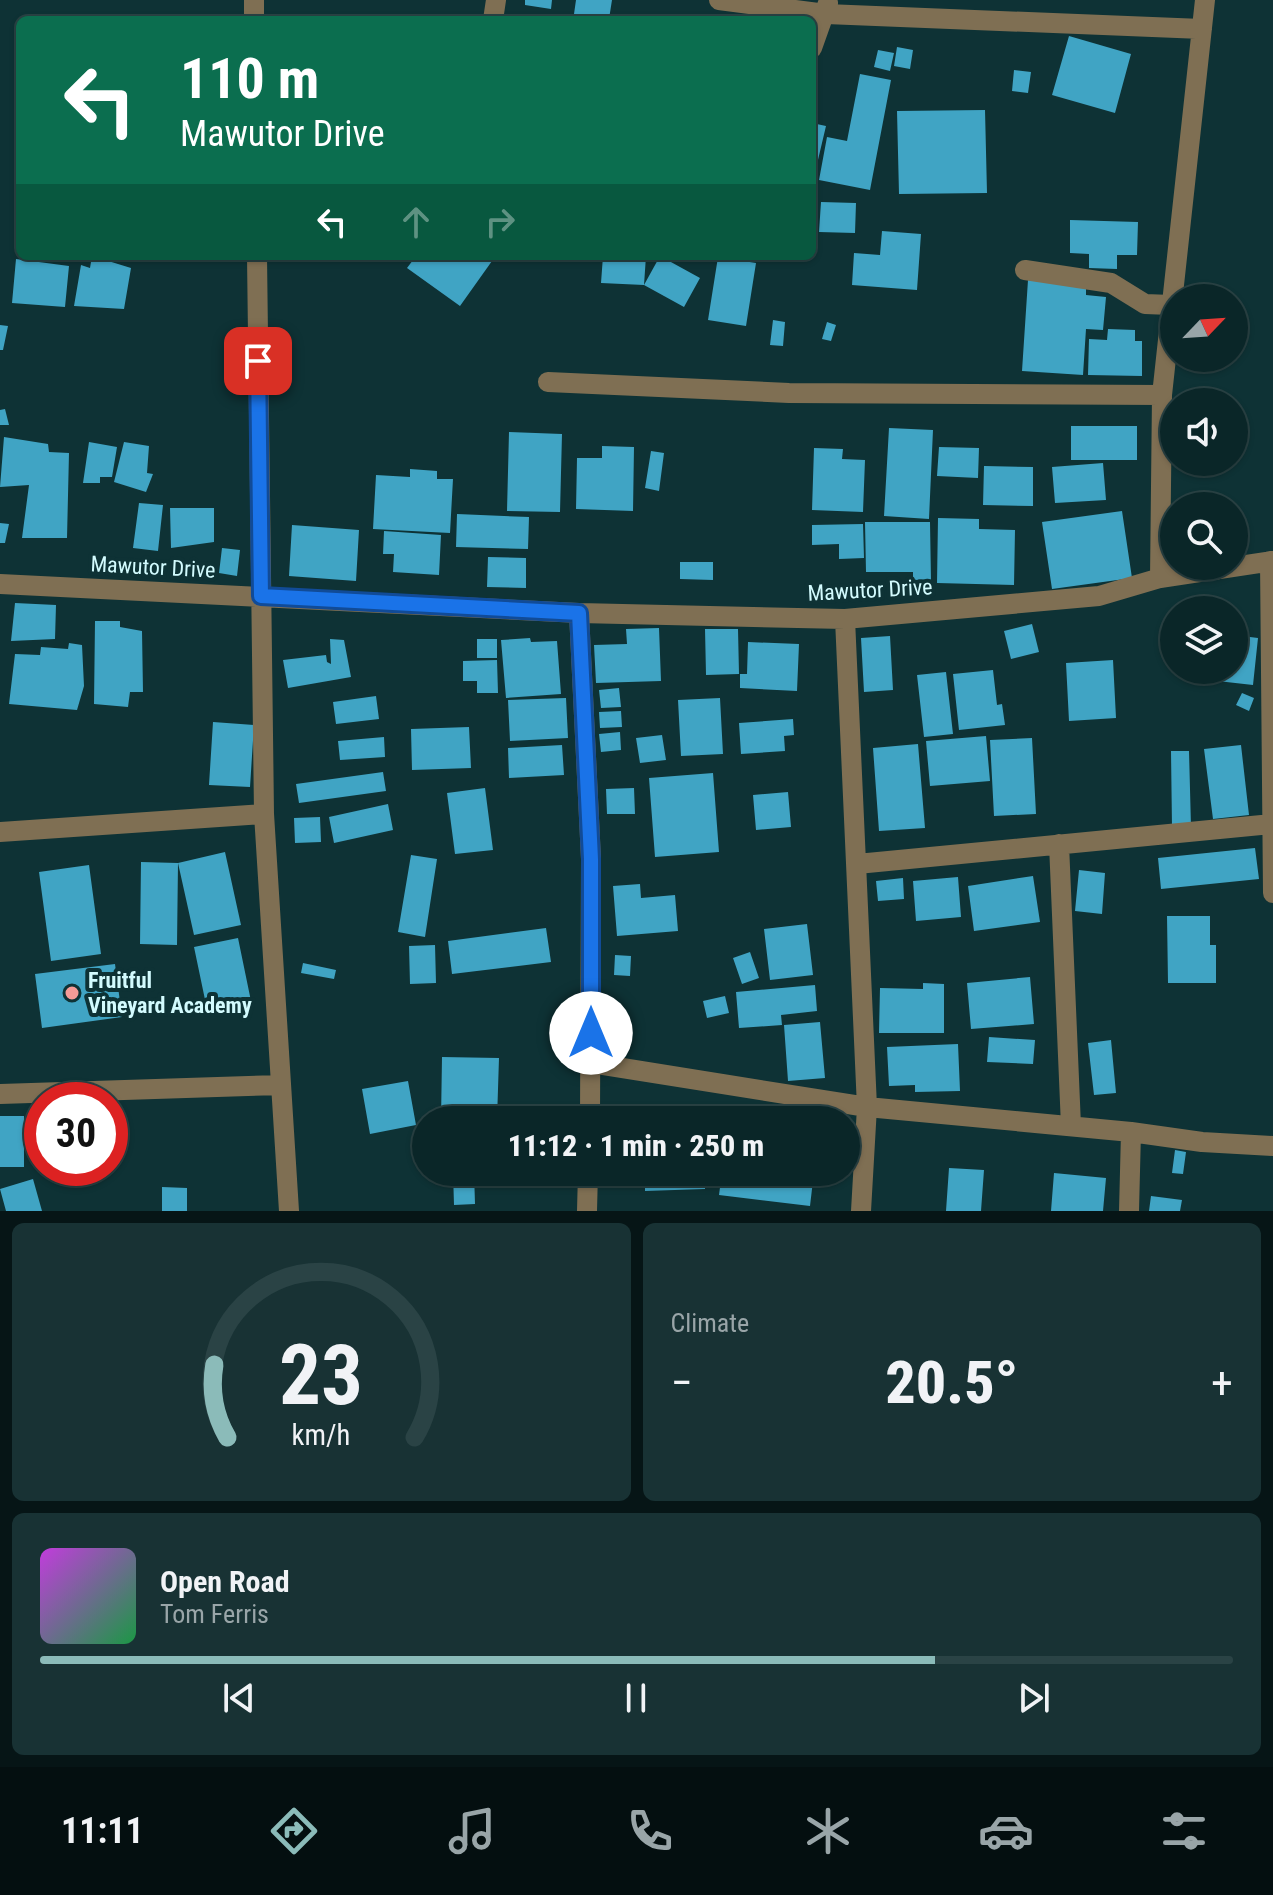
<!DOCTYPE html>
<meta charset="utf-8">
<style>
:root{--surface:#0a2628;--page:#183234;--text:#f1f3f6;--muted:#99a5a8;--line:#2a4345;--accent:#8bbbb9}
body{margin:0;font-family:"Roboto Condensed",sans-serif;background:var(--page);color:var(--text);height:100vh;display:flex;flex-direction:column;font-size:30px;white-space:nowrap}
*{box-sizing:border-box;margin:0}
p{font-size:26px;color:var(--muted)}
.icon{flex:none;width:44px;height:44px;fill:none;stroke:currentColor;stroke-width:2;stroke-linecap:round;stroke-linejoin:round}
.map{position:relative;height:1211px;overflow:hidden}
.details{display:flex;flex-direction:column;gap:12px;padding:12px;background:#061516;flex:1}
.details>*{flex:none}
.top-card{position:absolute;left:16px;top:16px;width:800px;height:244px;border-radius:12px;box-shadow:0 2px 6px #0004,0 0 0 2px var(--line);background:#0b6e4f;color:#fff;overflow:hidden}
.needle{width:52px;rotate:65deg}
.buttons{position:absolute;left:1160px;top:284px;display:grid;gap:16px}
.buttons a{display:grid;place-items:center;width:88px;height:88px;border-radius:50%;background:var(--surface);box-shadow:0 2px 6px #0004,0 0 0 2px var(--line);font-size:40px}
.speed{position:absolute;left:24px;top:1082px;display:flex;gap:16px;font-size:40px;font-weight:700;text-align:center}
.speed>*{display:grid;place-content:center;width:104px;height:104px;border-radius:50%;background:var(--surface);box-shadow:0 2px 6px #0004,0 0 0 2px var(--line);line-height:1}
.speed .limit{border:12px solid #d22;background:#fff;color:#111}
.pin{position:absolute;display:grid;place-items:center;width:68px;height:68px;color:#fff;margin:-34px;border-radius:16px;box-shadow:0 4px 12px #0006}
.me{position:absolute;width:88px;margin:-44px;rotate:0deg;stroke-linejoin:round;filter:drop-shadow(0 0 6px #0008)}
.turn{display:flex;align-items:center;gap:28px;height:168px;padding:0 32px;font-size:36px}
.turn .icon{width:104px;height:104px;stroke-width:2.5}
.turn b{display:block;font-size:56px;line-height:68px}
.lanes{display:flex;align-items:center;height:76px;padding:0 32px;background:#0003;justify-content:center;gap:40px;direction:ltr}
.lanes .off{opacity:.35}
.big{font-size:60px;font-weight:800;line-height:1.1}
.details .card{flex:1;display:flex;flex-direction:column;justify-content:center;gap:12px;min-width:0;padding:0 28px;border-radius:12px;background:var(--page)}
.details .dial{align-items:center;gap:0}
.dial svg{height:208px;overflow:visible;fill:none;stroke:var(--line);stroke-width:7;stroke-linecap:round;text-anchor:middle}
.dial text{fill:var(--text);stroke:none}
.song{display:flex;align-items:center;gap:24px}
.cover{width:96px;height:96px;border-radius:12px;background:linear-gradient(135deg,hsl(290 70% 55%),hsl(140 70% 35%))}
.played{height:8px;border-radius:4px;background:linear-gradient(90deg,var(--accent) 75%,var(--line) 75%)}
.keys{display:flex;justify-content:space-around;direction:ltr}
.heat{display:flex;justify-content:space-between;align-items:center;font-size:44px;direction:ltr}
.details .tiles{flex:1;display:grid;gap:12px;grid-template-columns:1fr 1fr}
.card:last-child{grid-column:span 2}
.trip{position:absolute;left:412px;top:1106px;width:448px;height:80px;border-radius:40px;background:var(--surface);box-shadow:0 2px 6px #0004,0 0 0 2px var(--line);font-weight:800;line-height:80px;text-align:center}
.tabs{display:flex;height:128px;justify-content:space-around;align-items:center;background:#040f10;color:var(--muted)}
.tabs .icon{width:56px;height:56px}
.tabs .selected{color:var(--accent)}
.tabs b{font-size:36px;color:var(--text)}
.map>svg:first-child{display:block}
.building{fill:#40a4c4}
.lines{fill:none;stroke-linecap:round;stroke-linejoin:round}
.minor{stroke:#7f6f53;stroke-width:20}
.route-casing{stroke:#114b97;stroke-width:20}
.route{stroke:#1a73e8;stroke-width:14}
.poi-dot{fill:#f59b97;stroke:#0e3235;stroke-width:3}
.labels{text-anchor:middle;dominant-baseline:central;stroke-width:8;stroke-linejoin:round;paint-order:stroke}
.street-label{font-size:22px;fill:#d3fbfe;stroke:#0e3235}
.poi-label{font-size:22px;font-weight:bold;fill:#d3fbfe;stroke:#0e3235;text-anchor:start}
</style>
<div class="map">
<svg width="1273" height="1211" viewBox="0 0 1273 1211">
<rect width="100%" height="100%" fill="#0e3235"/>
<path class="building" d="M525,0H552L551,9L525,5Z
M576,0H612L609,19L574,14Z
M1069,36L1131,54L1115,113L1052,95Z
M897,47L913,50L910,69L894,66Z
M878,50L894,53L890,71L874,67Z
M1014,70L1031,72L1028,93L1012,91Z
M860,74L891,80L870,190L819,180L827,137L847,141Z
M985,110L987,193L899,194L897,111Z
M812,123L826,126L813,181H812Z
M821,202L856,203L855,233L819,232Z
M1070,220L1138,222L1137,255H1117V269L1089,268V254L1070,253Z
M882,231L921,234L917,290L852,285L854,253L880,255Z
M92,256L131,268L124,309L74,306L81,265L90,268Z
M416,256H486L492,261L460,306L407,268Z
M603,256H646L644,285L601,283Z
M660,256L700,278L684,307L644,285Z
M718,257L756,263L746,326L708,320Z
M16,259L69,266L65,307L12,303Z
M1028,280L1086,285V295L1106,297L1103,330L1086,329L1083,375L1022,371Z
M773,320L785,322L783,346L770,345Z
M827,322L836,325L831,341L822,339Z
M0,325L8,326L3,350H0Z
M1108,329L1135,330V341H1142V376L1088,375L1089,339L1107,340Z
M5,409L9,425H0V410Z
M1071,426H1137V460H1071Z
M889,428L933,430L929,519L884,516Z
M509,432L562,434L560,512L507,511Z
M4,437L48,444L49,452L69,453L67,538H22L29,485L0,487Z
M89,442L117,447L112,477H100V483H83Z
M124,442L149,446L147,473L153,474L146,492L114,482Z
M602,446L634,447L633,511L576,509L577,458H602Z
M939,447L979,448L978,478L937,476Z
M814,448L843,449L842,459L865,460L863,512L812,510Z
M651,451L664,453L659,491L645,488Z
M1103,463L1106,500L1055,503L1052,467Z
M984,466L1033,467V506L983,505Z
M410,469L437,471V479H453L450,533L373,529L376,475L410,477Z
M139,503L163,505L158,551L133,548Z
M170,508H214V542L171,548Z
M1122,511L1132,578L1052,589L1042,522Z
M457,514L529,517L528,549L456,547Z
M938,518L979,519V529L1015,530L1014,585L937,583Z
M865,522H930L931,581H913V572H866Z
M0,523L9,524L5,543H0Z
M863,524L864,558L839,559V544L812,545V525Z
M292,525L359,530L356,581L289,576Z
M384,531L441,535L439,575L393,572L394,554H383Z
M222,548L240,550L237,576L219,573Z
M488,557L526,558V588L487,587Z
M680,562H713V580L680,579Z
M15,603L56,605L55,639L11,641Z
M95,621H120V627L142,631L143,692H130L128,707L94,704Z
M1032,624L1039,652L1011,659L1004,631Z
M659,628L661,681L596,683L594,645L627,644L626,629Z
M705,629H738L739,674L706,675Z
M1234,635L1258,638L1253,685L1182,677L1183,670H1234Z
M890,636L893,690L864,692L861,638Z
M530,638L531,642L557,641L561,694L506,698L501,640Z
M330,639L344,640L351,677L288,688L283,660L326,655L327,662L331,664Z
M477,639H497V658H477Z
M748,642L799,644L797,691L740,688V674H747Z
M69,643L82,645L84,686L77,710L9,704L15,654L40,655L41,647L68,649Z
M497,660L498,693H477V681H463V661Z
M1113,660L1116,718L1069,721L1066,663Z
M993,670L997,705L1002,704L1005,725L959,730L953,674Z
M946,672L953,734L924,737L917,675Z
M619,688L621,707L601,708L599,690Z
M1242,693L1254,698L1249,711L1236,705Z
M376,696L379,719L336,724L333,702Z
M566,698L568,738L510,741L508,700Z
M720,698L723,754L681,756L678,700Z
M621,711L622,727L600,728L599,712Z
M793,719L794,735L784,736L785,751L741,754L739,723Z
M213,722L254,725L250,787L209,785Z
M469,727L471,768L412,770L411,729Z
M620,732L621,750L601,752L599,734Z
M662,735L666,760L640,763L636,738Z
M986,736L990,781L930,786L926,741Z
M384,737L385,757L340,760L338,741Z
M1032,738L1036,814L994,816L990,740Z
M918,744L925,828L879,831L873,748Z
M562,745L564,775L509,778L508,748Z
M1241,745L1249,815L1213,819L1204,749Z
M1171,751H1189L1191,827H1172Z
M383,772L386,791L299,803L296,784Z
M713,773L719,852L655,857L649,778Z
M485,788L493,850L455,854L447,793Z
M634,788L635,814H607L606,789Z
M788,792L791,827L756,830L753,795Z
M388,804L393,830L334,843L329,817Z
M320,817L321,842L295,843L294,818Z
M1255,848L1259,879L1161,889L1158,858Z
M225,852L241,925L194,935L178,863Z
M411,855L437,859L425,937L398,932Z
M141,862L178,863L177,945L140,944Z
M89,865L101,954L51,961L39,872Z
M1079,870L1105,873L1102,914L1075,911Z
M1033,876L1040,922L974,931L968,886Z
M958,877L961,917L916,921L913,881Z
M903,878L904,899L878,901L876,881Z
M640,884L641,898L675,895L678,931L617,936L613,886Z
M1167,916H1210V945H1216V983H1168Z
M807,924L813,975L770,980L764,929Z
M546,928L551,962L452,974L448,941Z
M238,938L252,1006L208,1014L194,947Z
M435,945L436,983L410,984L409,946Z
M750,952L759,978L742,984L733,958Z
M615,955L631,956L630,976L614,975Z
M303,963L336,970L334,979L301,973Z
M115,964L122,1017L42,1028L35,974Z
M1030,977L1034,1024L971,1029L967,983Z
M923,983L944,984V1033H879L880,988L923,989Z
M815,985L817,1011L781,1015L782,1025L739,1028L736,992Z
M725,996L729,1013L707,1018L703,1001Z
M820,1022L825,1078L788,1081L784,1025Z
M989,1037L1035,1040L1033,1064L987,1062Z
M1111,1040L1116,1093L1094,1095L1088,1043Z
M958,1044L960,1091L915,1092V1085L889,1086L887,1047Z
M442,1057L499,1058L497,1120H441Z
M408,1081L416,1125L370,1134L362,1089Z
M0,1116H24V1167H0Z
M1175,1150L1186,1152L1183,1174L1172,1173Z
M949,1168L984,1170L981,1211H946Z
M453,1172H474L475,1204L454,1205Z
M645,1172H705V1189L645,1191Z
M722,1172H814L810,1206L719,1195Z
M1054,1173L1106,1178L1103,1211H1051Z
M33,1179L42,1211H6L0,1189Z
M162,1187L187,1188V1211H162Z
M1151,1196L1182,1200L1180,1211H1149Z"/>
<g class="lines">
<path class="minor" d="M254,0V20
M719,0L826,14L1202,29
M493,20L496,0
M812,48L828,3
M257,256L264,814L289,1211
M1025,270L1111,283L1145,304L1171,305
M548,382L789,393L1162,395
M1270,561L1273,893
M1160,578L1273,561
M0,584L579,613L845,619L1099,596L1160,578L1162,395L1205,0
M579,613L591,859L590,1120
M845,619L867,1107L861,1211
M0,832L264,814
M1059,844L1071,1126
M857,864L1272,824
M591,1063L867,1107L1131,1132L1202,1142L1273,1146
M0,1094L281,1085
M587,1211L588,1172
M1129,1211L1131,1132"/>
</g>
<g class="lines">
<g class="route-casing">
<path id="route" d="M258,361L261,596L579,613L591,859V1033"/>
</g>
<use href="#route" class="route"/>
</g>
<circle class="poi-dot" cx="72" cy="993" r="8"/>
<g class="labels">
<g class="street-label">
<text transform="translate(153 567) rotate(3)">Mawutor Drive</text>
<text transform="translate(870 590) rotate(-3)">Mawutor Drive</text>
</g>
<g class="poi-label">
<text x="88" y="980">Fruitful<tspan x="88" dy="25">Vineyard Academy</tspan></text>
</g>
</g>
</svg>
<div class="buttons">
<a><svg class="needle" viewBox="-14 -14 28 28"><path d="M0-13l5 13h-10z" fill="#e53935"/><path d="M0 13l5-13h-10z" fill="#99a5a8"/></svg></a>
<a><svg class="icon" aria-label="sound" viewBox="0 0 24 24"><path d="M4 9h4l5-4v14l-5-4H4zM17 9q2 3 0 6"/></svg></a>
<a><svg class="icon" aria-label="search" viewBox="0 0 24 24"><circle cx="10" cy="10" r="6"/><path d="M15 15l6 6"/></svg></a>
<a><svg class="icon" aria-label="layers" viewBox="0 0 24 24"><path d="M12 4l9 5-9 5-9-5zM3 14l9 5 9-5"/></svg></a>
</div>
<div class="speed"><div class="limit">30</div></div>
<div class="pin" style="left:258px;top:361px;background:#d93025"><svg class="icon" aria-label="arrive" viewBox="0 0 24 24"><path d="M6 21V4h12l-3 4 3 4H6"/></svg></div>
<svg class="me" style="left:591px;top:1033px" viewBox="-20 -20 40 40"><circle r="19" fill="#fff"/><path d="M0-13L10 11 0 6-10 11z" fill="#1a73e8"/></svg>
<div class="trip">11:12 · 1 min · 250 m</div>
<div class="top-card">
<div class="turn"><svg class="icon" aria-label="left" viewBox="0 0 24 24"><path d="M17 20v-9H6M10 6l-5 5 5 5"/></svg><div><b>110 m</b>Mawutor Drive</div></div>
<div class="lanes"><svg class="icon" aria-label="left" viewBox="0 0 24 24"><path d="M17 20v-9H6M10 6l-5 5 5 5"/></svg><svg class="icon off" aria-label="ahead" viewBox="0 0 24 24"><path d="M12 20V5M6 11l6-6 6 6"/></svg><svg class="icon off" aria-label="right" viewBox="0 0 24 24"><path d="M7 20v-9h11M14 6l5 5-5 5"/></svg></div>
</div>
</div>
<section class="details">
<div class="tiles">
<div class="card dial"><svg viewBox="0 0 100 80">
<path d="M14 69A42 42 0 1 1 86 69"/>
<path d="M14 69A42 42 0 0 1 9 41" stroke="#8bbbb9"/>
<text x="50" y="56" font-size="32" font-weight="700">23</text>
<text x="50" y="72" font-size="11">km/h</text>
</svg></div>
<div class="card"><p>Climate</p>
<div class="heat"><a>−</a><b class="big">20.5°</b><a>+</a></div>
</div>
<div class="card">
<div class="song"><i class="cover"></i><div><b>Open Road</b><p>Tom Ferris</p></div></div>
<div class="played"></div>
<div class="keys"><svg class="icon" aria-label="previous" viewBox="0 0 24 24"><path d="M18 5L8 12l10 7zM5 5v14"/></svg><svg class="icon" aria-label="pause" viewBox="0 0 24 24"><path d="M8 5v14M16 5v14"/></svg><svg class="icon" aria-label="next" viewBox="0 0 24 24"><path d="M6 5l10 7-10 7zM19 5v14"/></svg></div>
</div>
</div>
</section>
<nav class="tabs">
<b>11:11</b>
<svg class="icon selected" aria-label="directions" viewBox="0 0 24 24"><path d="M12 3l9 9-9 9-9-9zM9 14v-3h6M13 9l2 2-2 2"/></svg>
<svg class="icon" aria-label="music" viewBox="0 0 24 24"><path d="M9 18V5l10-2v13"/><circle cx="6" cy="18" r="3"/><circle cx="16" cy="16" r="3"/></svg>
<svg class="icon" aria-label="phone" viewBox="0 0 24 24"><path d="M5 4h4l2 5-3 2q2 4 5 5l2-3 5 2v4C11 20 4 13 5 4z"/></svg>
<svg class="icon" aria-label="climate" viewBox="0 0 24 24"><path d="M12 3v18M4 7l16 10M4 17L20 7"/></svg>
<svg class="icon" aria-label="car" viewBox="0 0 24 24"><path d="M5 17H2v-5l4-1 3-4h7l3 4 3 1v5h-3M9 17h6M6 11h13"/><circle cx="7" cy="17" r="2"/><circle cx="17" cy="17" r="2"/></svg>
<svg class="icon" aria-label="filters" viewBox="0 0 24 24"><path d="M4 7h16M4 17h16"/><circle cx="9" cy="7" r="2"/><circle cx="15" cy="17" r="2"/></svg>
</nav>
